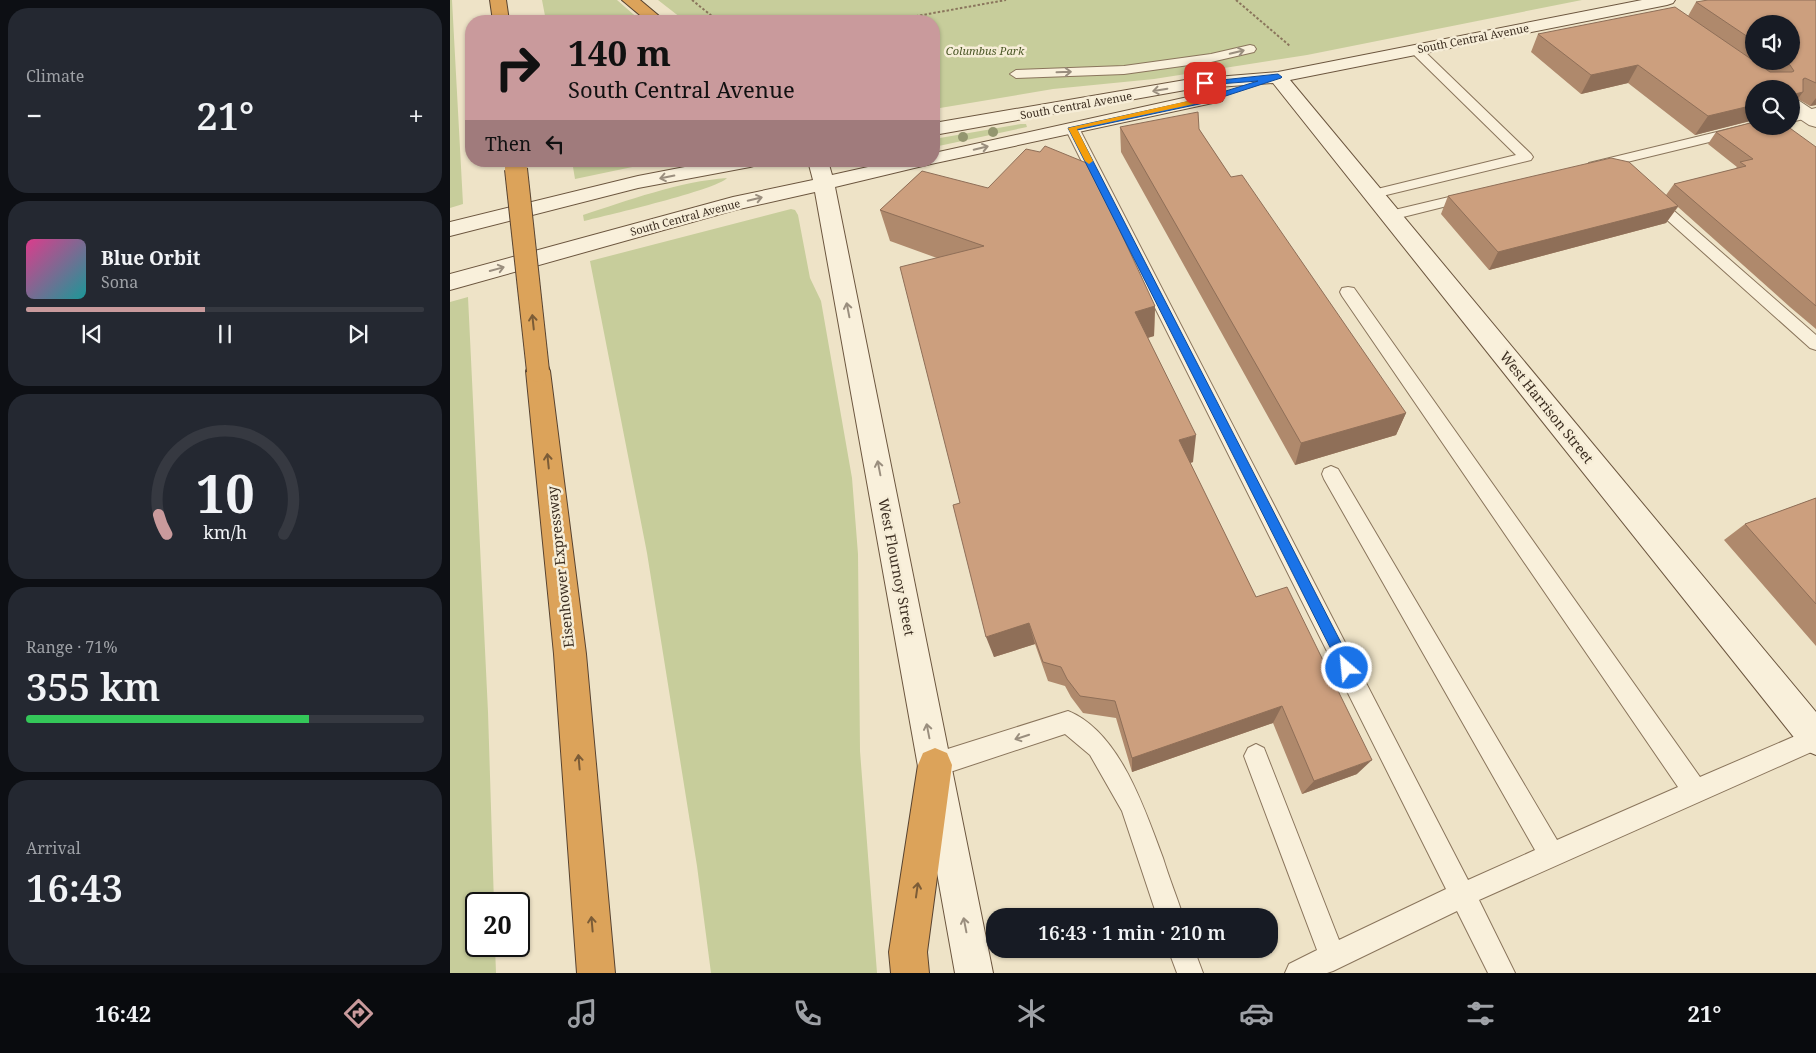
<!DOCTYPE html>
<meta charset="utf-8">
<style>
:root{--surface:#171b24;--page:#242831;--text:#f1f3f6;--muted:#9ea1a6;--line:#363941;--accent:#c99a9c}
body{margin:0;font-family:"Noto Serif",serif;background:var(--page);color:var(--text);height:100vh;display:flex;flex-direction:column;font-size:19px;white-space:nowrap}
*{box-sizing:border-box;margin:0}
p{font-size:16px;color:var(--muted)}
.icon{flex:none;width:28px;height:28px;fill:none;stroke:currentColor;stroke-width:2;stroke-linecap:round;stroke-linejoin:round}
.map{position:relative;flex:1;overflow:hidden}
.side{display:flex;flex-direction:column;gap:8px;padding:8px;background:#0d0f14;width:450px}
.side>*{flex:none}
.top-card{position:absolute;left:15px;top:15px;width:475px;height:152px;border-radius:20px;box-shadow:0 1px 4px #0004;background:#c99a9c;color:#111;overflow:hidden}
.fabs{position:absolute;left:1295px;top:15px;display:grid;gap:10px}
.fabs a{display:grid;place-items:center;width:55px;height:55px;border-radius:50%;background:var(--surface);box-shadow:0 1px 4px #0004;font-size:25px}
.speed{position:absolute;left:15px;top:892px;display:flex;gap:10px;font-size:25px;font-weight:700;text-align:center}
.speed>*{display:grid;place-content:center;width:65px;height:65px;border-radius:50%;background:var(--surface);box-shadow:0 1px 4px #0004;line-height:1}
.speed .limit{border:2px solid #111;border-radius:8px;background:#fff;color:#111}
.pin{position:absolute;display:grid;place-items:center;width:42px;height:42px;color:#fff;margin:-21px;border-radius:10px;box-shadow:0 2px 8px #0006}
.me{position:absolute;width:55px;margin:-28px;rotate:333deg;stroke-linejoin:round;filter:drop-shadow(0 0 4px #0008)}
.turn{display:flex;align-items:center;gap:18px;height:105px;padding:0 20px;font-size:22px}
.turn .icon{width:65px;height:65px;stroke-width:2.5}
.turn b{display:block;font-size:35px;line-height:42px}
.then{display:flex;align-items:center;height:48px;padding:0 20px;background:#0003;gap:10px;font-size:19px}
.big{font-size:38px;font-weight:600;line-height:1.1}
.side .widget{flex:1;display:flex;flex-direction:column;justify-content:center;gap:8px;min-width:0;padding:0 18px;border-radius:20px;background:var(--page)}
.side .dial{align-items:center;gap:0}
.dial svg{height:130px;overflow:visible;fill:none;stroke:var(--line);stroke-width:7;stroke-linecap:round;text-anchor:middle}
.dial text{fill:var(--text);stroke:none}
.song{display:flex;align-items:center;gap:15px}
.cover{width:60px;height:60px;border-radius:8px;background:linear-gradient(135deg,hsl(330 70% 55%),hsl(180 70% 35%))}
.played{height:5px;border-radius:2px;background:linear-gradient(90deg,var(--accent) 45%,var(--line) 45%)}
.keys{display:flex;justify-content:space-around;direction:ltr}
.heat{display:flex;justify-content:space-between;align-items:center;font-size:28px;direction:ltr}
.charge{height:8px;border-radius:4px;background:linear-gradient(90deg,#34c759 71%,var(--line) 0)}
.trip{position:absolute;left:536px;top:908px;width:292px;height:50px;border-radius:20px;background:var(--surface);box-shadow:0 1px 4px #0004;font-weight:600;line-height:50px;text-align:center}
.tab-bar{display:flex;height:80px;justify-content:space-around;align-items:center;background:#090b0e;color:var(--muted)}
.tab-bar .icon{width:35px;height:35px}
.tab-bar .selected{color:var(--accent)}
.tab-bar b{font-size:22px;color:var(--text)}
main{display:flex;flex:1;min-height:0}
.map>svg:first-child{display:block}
.green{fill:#c7cd9b}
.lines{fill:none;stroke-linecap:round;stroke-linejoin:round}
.lane-casing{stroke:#8a755c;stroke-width:2}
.street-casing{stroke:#8a755c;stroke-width:2}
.secondary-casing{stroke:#6c563f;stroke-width:2}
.highway-casing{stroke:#584330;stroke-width:2}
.path{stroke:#8a755c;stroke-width:2;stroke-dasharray:2.5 2;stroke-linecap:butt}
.lane{fill:#f9f0db;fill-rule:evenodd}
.street{fill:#f9f0db;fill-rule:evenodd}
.secondary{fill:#f9f0db;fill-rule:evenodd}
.highway{fill:#dca35a;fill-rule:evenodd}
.highway-bridge-far1-casing{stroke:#584330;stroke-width:20;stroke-linecap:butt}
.highway-bridge-casing{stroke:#584330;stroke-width:24;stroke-linecap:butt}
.highway-bridge-far1{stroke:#dca35a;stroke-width:18}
.highway-bridge{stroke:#dca35a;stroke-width:22}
.tree{fill:#94966f}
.wall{fill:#af896c;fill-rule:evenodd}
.shaded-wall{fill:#8f6f58}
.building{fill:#cc9f7e;stroke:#8f6f58}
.oneway{stroke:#9a8e7e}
.oneway2{stroke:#7b5c37}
.route{fill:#1a73e8;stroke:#114b97}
.slow{fill:#f59e0b}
.labels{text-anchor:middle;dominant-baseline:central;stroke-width:5;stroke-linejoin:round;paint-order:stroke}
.far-street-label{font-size:11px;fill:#3b2d20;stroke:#f6edd7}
.far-park-label{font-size:11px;font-style:italic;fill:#4b5727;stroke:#f6edd7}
.street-label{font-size:14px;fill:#3b2d20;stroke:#f6edd7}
</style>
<main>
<section class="side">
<div class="widget"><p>Climate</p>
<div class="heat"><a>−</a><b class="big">21°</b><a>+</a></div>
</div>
<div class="widget">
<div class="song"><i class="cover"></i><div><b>Blue Orbit</b><p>Sona</p></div></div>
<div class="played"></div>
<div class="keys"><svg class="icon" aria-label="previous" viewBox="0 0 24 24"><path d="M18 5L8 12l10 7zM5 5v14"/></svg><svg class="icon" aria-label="pause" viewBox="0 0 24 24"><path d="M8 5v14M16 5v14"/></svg><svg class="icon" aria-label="next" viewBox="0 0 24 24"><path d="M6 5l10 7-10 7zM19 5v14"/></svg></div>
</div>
<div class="widget dial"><svg viewBox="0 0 100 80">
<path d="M14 69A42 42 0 1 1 86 69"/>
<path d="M14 69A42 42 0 0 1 9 57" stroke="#c99a9c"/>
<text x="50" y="56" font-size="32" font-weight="700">10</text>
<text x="50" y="72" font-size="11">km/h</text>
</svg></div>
<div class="widget"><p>Range · 71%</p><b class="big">355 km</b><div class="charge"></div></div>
<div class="widget"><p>Arrival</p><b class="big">16:43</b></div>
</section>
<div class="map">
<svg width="1366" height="973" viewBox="0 0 1366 973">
<rect width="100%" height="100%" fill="#eee3c7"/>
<path class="green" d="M0,0H2L13,204L0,208Z
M92,0H167L191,21H96Z
M208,0H1132L857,55L704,79L603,89L484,109V21H235Z
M571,124H576L577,127L484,147V139Z
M122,161H211L125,179Z
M277,178C266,190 158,215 134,221L133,215C176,201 231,181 277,178Z
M341,209L345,210L348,215L360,278L371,301L402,478L408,554L410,751L427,973H261L247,866L197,553L140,261Z
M18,297L38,712L44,904H26V946H45L46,973H0V302Z"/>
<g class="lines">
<g class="lane-casing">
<path id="lane" d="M800,45L804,46L806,49L804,52L761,62L674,74L566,78L560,74L566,70L674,66L761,54Z
M966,46L970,47L1081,154L1083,157L1081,160L924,198L919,197L917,194L919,191L1066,155L962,53L960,50Z
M1366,108V116L1341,122V114Z
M1304,123V126H1314L1313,129L1144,170L1137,166L1139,163Z
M622,124L629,128L1018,880L1085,850L874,479L872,474L874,469L881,466L888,469L1107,840L1228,787L892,296L890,292L892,288L898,287L904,288L1250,777L1366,727V750L1029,900L1065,973H1038L1007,911L883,971L877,973H835L839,964L867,950L794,756L798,748L806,744L814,748L889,940L996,889L615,128Z
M1020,192L1025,193L1027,196L1025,199L941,220L936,218L934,215L936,212Z
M1202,194L1207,196L1366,335V350L1360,348L1197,202L1195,199L1197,196Z
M618,711C670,732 695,810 713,858C719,878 727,897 733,916H707L672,811L640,755L615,734L485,777L477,773L473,765L477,757L485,753Z
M718,949H744L753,973H727Z"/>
</g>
<g class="street-casing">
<path id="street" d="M1341,98L1348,100L1366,112V127L1359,125L1341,113Z"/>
</g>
<g class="secondary-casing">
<path id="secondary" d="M1192,0H1225L1223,3L1217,5L840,80L1366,712V755L1354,750L823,83L741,89L484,135V123L741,79L828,72Z
M765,91L772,93L774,97L772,101L481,164L385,187L543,973H505L365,192L285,210L0,290V274L283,197L363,180L358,161H378L382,175L445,161H484V153Z
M266,161H310L307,165L300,167L188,188L0,236V222L188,176Z"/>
</g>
<g class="highway-casing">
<path id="highway" d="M40,0H56L59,21H43Z
M172,0H190L215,21H197Z
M88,362L97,364L100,371L136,654L165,973H127L104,654L76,371L79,364Z
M485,748L497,753L502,765L477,952L479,973H441L439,952L468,765L473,753Z"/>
</g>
<path class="path" d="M242,0L268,21
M786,0L840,46
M439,21L556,0"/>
<use href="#lane" class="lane"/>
<use href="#street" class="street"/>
<use href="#secondary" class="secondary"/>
<use href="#highway" class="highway"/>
<g class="highway-bridge-far1-casing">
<path id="highway-bridge-far1" d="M65,161L66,171"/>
</g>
<g class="highway-bridge-casing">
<path id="highway-bridge" d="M66,169L88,371"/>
</g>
<use href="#highway-bridge-far1" class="highway-bridge-far1"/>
<use href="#highway-bridge" class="highway-bridge"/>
</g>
<g class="tree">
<circle cx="543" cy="132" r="5"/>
<circle cx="513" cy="137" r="5"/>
</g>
<path class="wall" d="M1366,0V105L1360,106L1348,99L1341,108V89H1304V120L1245,135L1178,83L1131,94L1081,52L1088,34L1238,16L1246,2ZM1304,24L1341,61H1304Z
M670,127L749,129L781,177L956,413L946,435L845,465L671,152Z
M1266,132L1366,147V329L1340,307L1228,207L1216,223L1039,270L991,214L998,196L1216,195L1224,184L1285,169L1287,167L1258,144Z
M472,171L705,306L704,336L698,338L743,462L740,463L806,597L907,774L852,794L823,723L682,772L666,718L633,713L621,697L615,686L598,681L585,644L544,657L510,503L487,258L440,241L430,210Z
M1366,498V646L1274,540L1295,524Z"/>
<path class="shaded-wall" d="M1188,65L1178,83L1131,94L1141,75Z
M1355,78L1342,95L1353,92L1341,108V95L1353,79Z
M1366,98V105L1360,106Z
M1304,105V120L1245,135L1258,116Z
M1228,206L1216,223L1039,270L1048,252Z
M705,306L704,336L685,341V312Z
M956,413L946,435L845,465L851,443Z
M746,435L743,462L727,467L729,440Z
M579,623L585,644L544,657L536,637Z
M832,706L823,723L682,772V758Z
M922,760L907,774L852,794L864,781Z"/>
<path class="building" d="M1258,0H1366V83L1355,78L1353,79V92L1341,95V89H1304V105L1258,116L1188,65L1141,75L1088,34L1225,7L1320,72H1342L1344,71L1340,65L1335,61H1341V24H1304V41L1246,2Z
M748,112L749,129L781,177L792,175L956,413L851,443L670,127Z
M1304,122V126H1337L1366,147V306L1224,184L1296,166L1290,162L1303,159L1266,132Z
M595,146L639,164L705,306L685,312L746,435L729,440L806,597L837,587L922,760L864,781L832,706L682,758L665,701L630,696L617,679L611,667L593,662L579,623L536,637L503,505L510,503L450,267L534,246L430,210L472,171L538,188L576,149L590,152Z
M1161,158L1179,162L1228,206L1048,252L998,196Z
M1366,498V604L1295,524Z"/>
<defs><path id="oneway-shaft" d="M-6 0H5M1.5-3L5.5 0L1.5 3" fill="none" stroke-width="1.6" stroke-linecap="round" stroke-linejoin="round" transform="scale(1.25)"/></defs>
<g class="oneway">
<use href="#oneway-shaft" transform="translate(787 52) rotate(-13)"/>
<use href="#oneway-shaft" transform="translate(614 72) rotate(-2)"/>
<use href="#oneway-shaft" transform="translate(710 90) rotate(170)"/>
<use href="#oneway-shaft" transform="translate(531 148) rotate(-13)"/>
<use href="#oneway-shaft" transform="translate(217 177) rotate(169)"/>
<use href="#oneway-shaft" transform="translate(305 199) rotate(-13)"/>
<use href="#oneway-shaft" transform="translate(47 269) rotate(-15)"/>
<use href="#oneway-shaft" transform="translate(398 310) rotate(-101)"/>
<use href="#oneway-shaft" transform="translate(429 468) rotate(-101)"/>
<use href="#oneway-shaft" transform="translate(478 731) rotate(-101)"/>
<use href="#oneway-shaft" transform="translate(572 737) rotate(162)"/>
<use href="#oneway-shaft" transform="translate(515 925) rotate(-101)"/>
</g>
<g class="oneway2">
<use href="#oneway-shaft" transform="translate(83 322) rotate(-96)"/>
<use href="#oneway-shaft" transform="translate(98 461) rotate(-96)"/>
<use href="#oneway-shaft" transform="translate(129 762) rotate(-95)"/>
<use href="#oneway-shaft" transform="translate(467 890) rotate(-82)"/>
<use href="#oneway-shaft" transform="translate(142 924) rotate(-95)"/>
</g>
<path class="route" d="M828,74L832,77L831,78L754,103L627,130L902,664L904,668L902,673L897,675L893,673L618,128L750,99L808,81L755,85L752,83L753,82Z"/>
<path class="slow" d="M760,96L764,99L763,100L627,129L643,161L639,164L635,161L618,128Z"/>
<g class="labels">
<g class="far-street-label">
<text transform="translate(1023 38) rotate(-11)">South Central Avenue</text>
<text transform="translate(626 105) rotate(-10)">South Central Avenue</text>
<text transform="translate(235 217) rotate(-15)">South Central Avenue</text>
</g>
<g class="far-park-label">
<text x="535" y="50">Columbus Park</text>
</g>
<g class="street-label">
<text transform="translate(1097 407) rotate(51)">West Harrison Street</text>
<text transform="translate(110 567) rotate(-96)">Eisenhower Expressway</text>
<text transform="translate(447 567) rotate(79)">West Flournoy Street</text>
</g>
</g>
</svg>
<div class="fabs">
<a><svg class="icon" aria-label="sound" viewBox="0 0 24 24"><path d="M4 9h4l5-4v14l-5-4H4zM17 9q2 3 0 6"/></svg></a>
<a><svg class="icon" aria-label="search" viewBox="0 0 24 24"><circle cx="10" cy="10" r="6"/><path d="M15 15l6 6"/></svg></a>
</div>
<div class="speed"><div class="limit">20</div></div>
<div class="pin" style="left:755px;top:83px;background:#d93025"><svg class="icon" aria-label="arrive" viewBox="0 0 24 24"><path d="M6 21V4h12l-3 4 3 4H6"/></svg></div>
<svg class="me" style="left:897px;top:668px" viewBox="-20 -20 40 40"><circle r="17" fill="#1a73e8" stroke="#fff" stroke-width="3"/><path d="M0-11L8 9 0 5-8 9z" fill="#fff"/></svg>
<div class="trip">16:43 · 1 min · 210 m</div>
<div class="top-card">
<div class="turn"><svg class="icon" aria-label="right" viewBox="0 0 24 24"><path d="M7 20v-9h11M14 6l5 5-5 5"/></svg><div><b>140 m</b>South Central Avenue</div></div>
<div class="then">Then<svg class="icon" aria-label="left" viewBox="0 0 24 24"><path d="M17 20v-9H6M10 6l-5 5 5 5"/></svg></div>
</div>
</div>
</main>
<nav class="tab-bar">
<b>16:42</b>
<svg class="icon selected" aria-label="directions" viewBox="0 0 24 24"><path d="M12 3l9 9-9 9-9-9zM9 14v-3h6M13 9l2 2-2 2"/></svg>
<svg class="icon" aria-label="music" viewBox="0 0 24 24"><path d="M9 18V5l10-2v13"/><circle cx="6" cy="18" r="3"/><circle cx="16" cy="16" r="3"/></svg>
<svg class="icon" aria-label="phone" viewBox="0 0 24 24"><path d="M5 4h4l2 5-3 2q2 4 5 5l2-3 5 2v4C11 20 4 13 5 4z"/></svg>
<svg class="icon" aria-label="climate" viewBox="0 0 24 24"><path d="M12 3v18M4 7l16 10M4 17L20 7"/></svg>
<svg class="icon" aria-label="car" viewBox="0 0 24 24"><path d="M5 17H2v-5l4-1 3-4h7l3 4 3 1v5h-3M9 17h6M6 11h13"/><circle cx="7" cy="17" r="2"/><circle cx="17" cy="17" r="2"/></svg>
<svg class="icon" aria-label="filters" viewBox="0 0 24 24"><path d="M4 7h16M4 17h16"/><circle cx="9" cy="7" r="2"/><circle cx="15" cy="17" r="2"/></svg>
<b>21°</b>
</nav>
